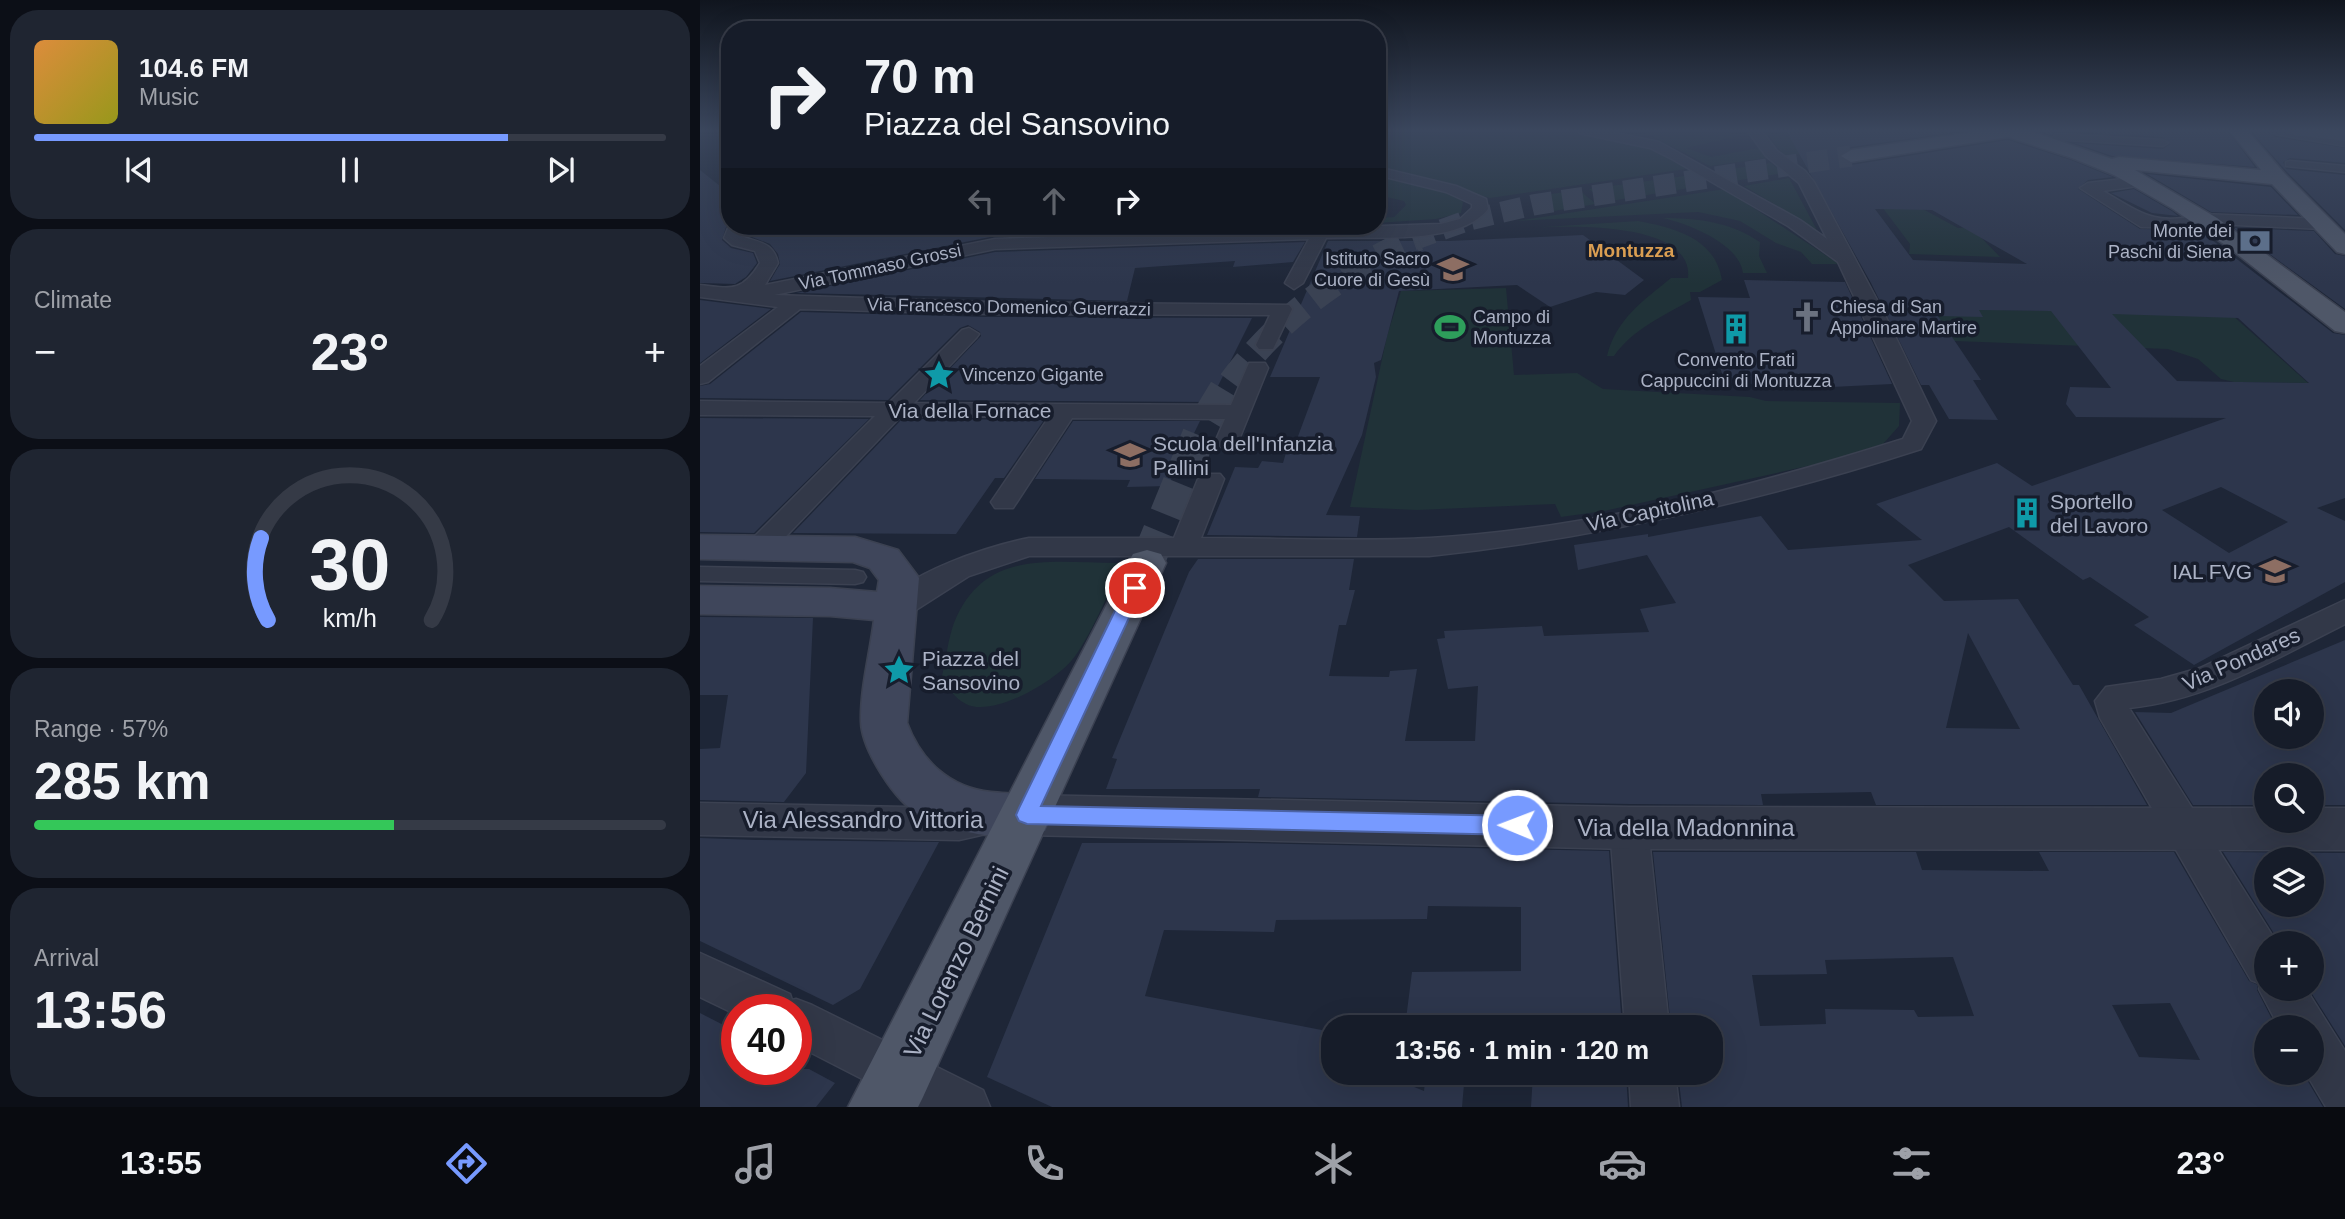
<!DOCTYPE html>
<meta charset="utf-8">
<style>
:root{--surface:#161c29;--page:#1f2531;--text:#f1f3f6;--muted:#9ea1a8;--line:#353a46;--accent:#779aff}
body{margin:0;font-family:Helvetica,sans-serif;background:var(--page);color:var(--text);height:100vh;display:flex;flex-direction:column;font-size:26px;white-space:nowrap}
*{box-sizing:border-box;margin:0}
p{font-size:23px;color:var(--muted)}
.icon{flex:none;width:38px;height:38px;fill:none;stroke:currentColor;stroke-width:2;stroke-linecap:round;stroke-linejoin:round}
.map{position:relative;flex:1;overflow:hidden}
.sheet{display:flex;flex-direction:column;gap:10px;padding:10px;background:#0c0f17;width:700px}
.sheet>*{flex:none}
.hud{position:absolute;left:21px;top:21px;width:665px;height:214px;border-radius:28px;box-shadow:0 7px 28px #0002,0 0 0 2px var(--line);background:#161c29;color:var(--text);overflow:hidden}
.fabs{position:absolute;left:1554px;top:679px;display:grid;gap:14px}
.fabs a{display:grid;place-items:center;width:70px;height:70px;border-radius:50%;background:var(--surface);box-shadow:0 7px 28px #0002,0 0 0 2px var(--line);font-size:35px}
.speed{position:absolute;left:21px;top:994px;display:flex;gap:14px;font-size:35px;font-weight:700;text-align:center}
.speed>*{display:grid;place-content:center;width:91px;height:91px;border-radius:50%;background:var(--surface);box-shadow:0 7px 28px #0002,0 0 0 2px var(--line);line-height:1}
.speed .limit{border:10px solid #d22;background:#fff;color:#111}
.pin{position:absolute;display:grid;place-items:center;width:60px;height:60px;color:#fff;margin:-30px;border:4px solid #fff;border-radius:50%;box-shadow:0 2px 7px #0007}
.me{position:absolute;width:77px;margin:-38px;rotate:271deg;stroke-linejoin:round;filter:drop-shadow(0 0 5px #0008)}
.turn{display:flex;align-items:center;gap:24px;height:147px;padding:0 28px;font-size:32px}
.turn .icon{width:91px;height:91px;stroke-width:2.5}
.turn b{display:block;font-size:49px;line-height:60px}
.lanes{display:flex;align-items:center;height:66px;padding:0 28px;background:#0003;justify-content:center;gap:35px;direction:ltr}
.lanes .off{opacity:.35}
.big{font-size:52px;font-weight:800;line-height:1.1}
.sheet .widget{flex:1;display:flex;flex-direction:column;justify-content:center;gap:10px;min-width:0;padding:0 24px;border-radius:28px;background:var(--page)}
.sheet .dial{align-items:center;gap:0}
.dial svg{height:182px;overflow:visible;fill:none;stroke:var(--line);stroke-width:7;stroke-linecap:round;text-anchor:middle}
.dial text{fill:var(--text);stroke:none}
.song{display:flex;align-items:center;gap:21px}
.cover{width:84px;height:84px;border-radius:10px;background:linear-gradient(135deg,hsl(30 70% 55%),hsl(60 70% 35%))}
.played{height:7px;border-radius:4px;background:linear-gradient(90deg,var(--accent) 75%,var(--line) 75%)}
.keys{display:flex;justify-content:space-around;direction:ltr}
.heat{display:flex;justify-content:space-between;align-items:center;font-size:38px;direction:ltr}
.charge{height:10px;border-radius:5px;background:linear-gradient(90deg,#34c759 57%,var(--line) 0)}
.trip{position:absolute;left:621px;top:1015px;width:402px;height:70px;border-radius:28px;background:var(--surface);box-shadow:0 7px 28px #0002,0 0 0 2px var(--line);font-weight:800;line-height:70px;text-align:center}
.tab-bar{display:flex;height:112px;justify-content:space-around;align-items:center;background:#090b10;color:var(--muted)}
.tab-bar .icon{width:49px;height:49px}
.tab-bar .active{color:var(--accent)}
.tab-bar b{font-size:32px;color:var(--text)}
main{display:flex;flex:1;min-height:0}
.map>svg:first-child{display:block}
.green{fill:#203238}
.building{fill:#2d364c;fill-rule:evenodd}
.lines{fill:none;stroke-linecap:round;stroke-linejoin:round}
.primary-tunnel-far2{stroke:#3a4253;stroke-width:21;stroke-dasharray:21 10;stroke-linecap:butt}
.primary-tunnel-far1{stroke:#3a4253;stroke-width:26;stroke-dasharray:26 13;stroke-linecap:butt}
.primary-tunnel{stroke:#3a4253;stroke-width:34;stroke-dasharray:34 18;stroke-linecap:butt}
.pedestrian-casing{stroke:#3b4151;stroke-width:3}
.minor-casing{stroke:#3b4151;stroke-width:3}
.tertiary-casing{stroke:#3b4151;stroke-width:3}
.secondary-casing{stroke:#3b4151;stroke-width:3}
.primary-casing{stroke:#3b4151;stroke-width:3}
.pedestrian{fill:#323848;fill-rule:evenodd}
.minor{fill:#323848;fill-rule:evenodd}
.tertiary{fill:#323848;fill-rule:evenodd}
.secondary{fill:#3f465b;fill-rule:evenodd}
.primary{fill:#4f5768;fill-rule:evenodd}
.route{fill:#779aff;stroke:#4d64a6;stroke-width:2}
.labels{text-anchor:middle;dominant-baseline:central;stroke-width:7;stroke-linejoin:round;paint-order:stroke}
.far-poi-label{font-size:18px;fill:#abb2c5;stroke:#171d2c;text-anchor:start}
.far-street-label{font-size:18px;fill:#abb2c5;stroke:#171d2c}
.far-neighbourhood-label{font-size:19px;font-weight:bold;fill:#da9e52;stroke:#171d2c}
.street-label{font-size:21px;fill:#abb2c5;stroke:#171d2c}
.poi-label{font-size:21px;fill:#abb2c5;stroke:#171d2c;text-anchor:start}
.near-street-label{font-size:24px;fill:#abb2c5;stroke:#171d2c}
</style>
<main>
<section class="sheet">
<div class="widget">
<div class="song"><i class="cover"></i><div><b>104.6 FM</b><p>Music</p></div></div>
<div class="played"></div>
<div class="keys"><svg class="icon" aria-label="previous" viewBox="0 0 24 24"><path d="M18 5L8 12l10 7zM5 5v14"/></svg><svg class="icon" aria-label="pause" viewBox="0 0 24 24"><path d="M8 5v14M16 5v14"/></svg><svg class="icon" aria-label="next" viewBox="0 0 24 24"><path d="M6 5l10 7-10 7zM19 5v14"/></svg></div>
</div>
<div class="widget"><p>Climate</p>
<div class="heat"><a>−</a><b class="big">23°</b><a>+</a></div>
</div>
<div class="widget dial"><svg viewBox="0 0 100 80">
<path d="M14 69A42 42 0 1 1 86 69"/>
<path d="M14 69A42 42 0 0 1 11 33" stroke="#779aff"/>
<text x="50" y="56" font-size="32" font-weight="700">30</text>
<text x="50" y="72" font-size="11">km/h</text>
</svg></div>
<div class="widget"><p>Range · 57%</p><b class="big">285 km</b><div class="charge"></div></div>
<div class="widget"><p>Arrival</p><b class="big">13:56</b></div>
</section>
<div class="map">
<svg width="1645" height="1107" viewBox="0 0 1645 1107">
<rect width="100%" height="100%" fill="#1e2637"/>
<path class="green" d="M677,130C788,130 891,116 993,168L790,198L677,166Z
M940,130H1017L1039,136L986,148L1011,157L1059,148L1066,158L1010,166Z
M1064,130L1072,134L1092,132L1088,130H1122L1156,145L1096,155L1093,159L1096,162L1082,153Z
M1071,163L1084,173L1034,181L1017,171Z
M677,175L755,195L763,202L761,213L736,219L677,223V218L694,217L706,205L704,201L677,195Z
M984,176L1001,186L905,202L889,189Z
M1089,178L1117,230L1044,186Z
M1025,189L1139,264H1112L1101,252L1076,243L1040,221L998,212L816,221Z
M879,190L896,204L848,212L849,203L830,197Z
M1179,203L1221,208L1258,228L1271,227L1300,257L1209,254L1210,244Z
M963,218C998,218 1030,222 1060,242L1059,256L1067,273H1043C1039,243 988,224 963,218Z
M938,221C975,228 1015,238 1022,280L1000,292H990L991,300C963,316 933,329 914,356H907C916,319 943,301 971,278H988C994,220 864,226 828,228Z
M806,288L814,375L877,373L903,389L1050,397L1066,401L1200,403L1199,426L1183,444L1126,462L904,511L861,517L855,504L717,510L650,507L687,336L701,291Z
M1228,301L1300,310L1531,314L1608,383L1534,382L1521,379L1498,359L1468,349L1254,341Z
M423,563C410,589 389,640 372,660C355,681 293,718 266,704C254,698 248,687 242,676C246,659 248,639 254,623C285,546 355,564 423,563Z"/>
<path class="building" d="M1086,130H1271L1151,147L1139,157L1151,165L1308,140L1371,160L1413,177L1388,180L1378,189L1440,229L1499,230L1633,333L1645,335V498L1617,508L1645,521V582L1494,665L1434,625L1449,617L1390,577L1383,580L1309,527L1208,565L1244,601L1318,599L1373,685H1379L1447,805H1176L1171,792L1061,794L1063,805L929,804L558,797L560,789H406L417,759L412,758L489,572L498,559H654L649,590H655L646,625H639L629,676L689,677L690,671L717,669L705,741H775L778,686L748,689L737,639L745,638L744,631L842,626L844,636L949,632L940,609L976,603L947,555L878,570L874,545L948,534V537L1061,516L1088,550L1222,540L1176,504L1297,463L1332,486L1526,418L1376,417L1366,404L1370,387L1411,388L1351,311L1279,310L1283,317L1238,316L1281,380H1273L1298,420L1249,419L1229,385H1221L1171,283ZM1175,209L1232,210L1327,264L1213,260ZM1412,314L1538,318L1609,383L1477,381ZM1521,487L1588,522L1529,553L1462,510ZM1268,633L1320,729L1246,728Z
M1335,130H1527L1555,167L1412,156L1374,143L1463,149L1470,144L1463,137L1356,131L1352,135Z
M1550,130H1566L1575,137L1645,148V163L1590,158L1583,162L1586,169L1645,175V230L1587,172Z
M0,170L30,194V225L26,227L22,240L31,248L53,253L57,263L46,277L35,284L0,283Z
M1447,174L1571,187L1598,215L1511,212Z
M1434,189L1472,211L1478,216L1452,213L1411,193Z
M59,226H611L295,236L70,281L80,264L78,254L70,244L47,235Z
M1534,228L1614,231L1635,254L1645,256V309Z
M883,235L944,280L925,295L896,292L850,307L817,285L699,291L681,360L674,363L676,377L662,435L626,515L660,516L657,537L507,535L535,467L558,468L562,461L583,463L590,439H597L620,377H570L628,241H749Z
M605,242L593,262L533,267L535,261L435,268L427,301L96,293L295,252Z
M1044,280L1145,282L1192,384L1132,387L1025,383L998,297L1050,298Z
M0,300L71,309L0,363Z
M101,312L287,317L552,318L510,402L220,400L281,336L280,332L268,325L260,328L188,400L0,398V386L10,384Z
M0,418L169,419L54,533L0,532Z
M202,419L344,420L304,478H295L256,534L93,533Z
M373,421H500L468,486L427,487L430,480L335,479Z
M0,617L113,618L106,773L84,802L0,800V749L20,748L28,695H0Z
M1645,640V805H1612V775H1566V805H1493L1435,712L1471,713ZM1566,691H1612V737H1566Z
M0,838L56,840L239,842L160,989L133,1005L0,941Z
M382,843H546L909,851L922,1027H705L712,972L821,971V907L728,906L727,919L576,920L574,932L464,930L445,996L632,1032L634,1073H680L724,1091L726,1073H765L762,1107H352L287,1077Z
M953,852H1216L1222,870L1349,871L1339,852H1474L1549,981L1558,985L1557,990L1576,1027H1566V1073H1603L1623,1107H982L978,1073H1012V1027H971ZM1253,957L1274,1016L1218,1017L1214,1010L1125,1009L1126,1024L1060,1026L1052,975L1127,974L1125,960ZM1470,1003L1500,1060L1439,1057L1412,1005Z
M1523,852L1645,853V1046L1609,989H1612V943H1580ZM1566,859H1612V905H1566Z
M0,1013L37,1032V1069H109L135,1083L116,1107H0Z
M826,1073H926L928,1107H831L833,1074Z"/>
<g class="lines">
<path class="primary-tunnel-far2" d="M713,240L769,220L833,205L1151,156"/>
<path class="primary-tunnel-far1" d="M531,382C579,317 644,270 718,238"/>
<path class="primary-tunnel" d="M447,563L500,433L532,380"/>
<g class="pedestrian-casing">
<path id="pedestrian" d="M1356,134L1463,140L1468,143L1463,146L1352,139Z
M1590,161L1645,166V172L1586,166V162Z
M0,567L155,570L163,572L166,577L163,582L155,584L0,581Z"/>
</g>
<g class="minor-casing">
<path id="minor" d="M878,130H900L959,142L1100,220L1127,239L1099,183L1066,156L1047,130H1061L1077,151L1105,171L1114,182L1185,315L1236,421L1221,449C1060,501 897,538 729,556H329L269,576L208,615L197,618L186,615L182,608C203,573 290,546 329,538H474L498,479L502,474H520L524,479L501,538C577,538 654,542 730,538C890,529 1050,487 1203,439L1212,421L1138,262L1088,226L972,159L950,148L879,133Z
M1568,130H1595L1645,138V146L1575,134Z
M677,167L756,186L786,199L788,209C759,246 671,236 626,238L603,283L594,289L585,283L609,239L295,249L74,295L287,302L589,305L592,309L573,349H559L556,345L570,315L287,314L100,309L8,382L0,384V366L78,307L0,297V285C32,289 42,292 60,263L55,251L32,245L24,238L28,228L57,226L41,236C58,243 73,241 78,263L65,285L295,239L741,224L760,219L772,208V204L746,192L677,175Z
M1440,177L1445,179V185L1403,191C1444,215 1456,226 1503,214L1622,219L1630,224L1622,229L1516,224L1509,228L1441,227L1380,188L1388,183Z
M269,328L279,334L276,338L214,403L531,405L549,363H565L568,368L536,447H518L515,442L525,419L372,418L313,508H295L291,502L349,417L201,416L69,554L59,557L49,554L45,548L49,542L175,416L0,415V401L189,403L262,330Z
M1645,600V624C1575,659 1508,700 1429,708L1577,943H1566V989H1606L1645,1051V1107H1626L1606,1073H1612V1027H1579L1559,989L1561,984L1551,980L1400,718L1395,701L1406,687L1461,679L1500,668Z
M0,803L259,808L277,805L290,809L296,821L290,833L259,840L0,835Z
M929,811L942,816L948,828L969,1027H925L910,828L916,816Z
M0,953L90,994L92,1000L96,999L112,1005L283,1090L290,1107H217L96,1045V1010H37V1015L0,997Z
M929,1073H975L979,1107H931Z"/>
</g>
<g class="tertiary-casing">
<path id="tertiary" d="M327,795L929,807L1566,808V821H1612V808H1645V850L929,849L327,835L311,829L304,815L311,801Z"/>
</g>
<g class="secondary-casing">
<path id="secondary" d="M1585,130H1645V141L1594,135Z
M0,535L155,537L198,550L219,578L207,723C221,761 250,788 291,792C310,794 326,793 345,799L353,815L345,831C309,844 254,833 220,815C195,802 162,750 161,722C160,689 170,653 174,620L130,616L0,614V586L130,588L177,592L179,580L170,568L153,562L0,559Z"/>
</g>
<g class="primary-casing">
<path id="primary" d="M1286,130H1328L1412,159L1419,157L1561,170L1529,130H1547L1585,174L1645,234V254L1637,252L1572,184L1435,170L1517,218L1645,312V333L1635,331L1528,247L1473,209L1414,175L1372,158L1308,137L1151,162L1141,156L1151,150Z
M447,550L461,554L466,563L223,1097L218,1107H148L428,563L433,554Z"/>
</g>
<use href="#pedestrian" class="pedestrian"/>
<use href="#minor" class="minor"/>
<use href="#tertiary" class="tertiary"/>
<use href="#secondary" class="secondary"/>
<use href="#primary" class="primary"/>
</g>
<linearGradient id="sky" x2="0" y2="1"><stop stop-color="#10151e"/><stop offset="0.46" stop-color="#3b475e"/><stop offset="1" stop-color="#3b475e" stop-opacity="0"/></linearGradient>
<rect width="1645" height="284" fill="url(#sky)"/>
<path class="route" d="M435,582L443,588L341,806L817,816L824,819L828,825L824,832L817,835L327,824L319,821L316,815L319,808L426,588Z"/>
<defs>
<g id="bank-bare" transform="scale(2.415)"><path d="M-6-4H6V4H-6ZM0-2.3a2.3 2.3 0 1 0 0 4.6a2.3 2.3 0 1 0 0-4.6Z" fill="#5c6f8a" stroke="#171d2c" stroke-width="2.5" paint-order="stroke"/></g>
<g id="school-bare" transform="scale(2.415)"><path d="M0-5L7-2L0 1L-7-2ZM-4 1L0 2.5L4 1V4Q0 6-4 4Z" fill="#8d6e63" stroke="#171d2c" stroke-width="2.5" paint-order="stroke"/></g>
<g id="church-bare" transform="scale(2.415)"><path d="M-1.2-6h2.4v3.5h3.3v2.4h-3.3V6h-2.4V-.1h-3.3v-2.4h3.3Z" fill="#6b7280" stroke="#171d2c" stroke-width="2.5" paint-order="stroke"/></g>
<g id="stadium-bare" transform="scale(2.415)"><path d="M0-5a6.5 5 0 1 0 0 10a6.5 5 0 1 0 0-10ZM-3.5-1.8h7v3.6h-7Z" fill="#2e9e5b" stroke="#171d2c" stroke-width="2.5" paint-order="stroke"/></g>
<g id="building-bare" transform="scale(2.415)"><path d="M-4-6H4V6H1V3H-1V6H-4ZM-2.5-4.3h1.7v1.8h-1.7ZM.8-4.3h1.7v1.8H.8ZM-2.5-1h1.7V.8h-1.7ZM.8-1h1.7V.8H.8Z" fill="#0f9aa8" stroke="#171d2c" stroke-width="2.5" paint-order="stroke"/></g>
<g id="sight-bare" transform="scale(2.415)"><path d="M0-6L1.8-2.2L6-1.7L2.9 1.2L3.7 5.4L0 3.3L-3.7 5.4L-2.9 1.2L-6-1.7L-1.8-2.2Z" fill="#0f9aa8" stroke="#171d2c" stroke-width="2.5" paint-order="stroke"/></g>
</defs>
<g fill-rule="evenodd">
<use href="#bank-bare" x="1555" y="241"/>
<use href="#school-bare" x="753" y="269"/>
<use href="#church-bare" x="1107" y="317"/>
<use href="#stadium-bare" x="750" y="327"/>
<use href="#building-bare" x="1036" y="329"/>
<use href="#sight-bare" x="239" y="375"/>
<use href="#school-bare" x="430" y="455"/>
<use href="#building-bare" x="1327" y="513"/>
<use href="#school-bare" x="1575" y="571"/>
<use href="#sight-bare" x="199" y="670"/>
</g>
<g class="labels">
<g class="far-poi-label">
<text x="1532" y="231" text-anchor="end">Monte dei<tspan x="1532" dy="21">Paschi di Siena</tspan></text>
<text x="730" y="259" text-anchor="end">Istituto Sacro<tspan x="730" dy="21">Cuore di Gesù</tspan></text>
<text x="1130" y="307">Chiesa di San<tspan x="1130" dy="21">Appolinare Martire</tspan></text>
<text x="773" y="317">Campo di<tspan x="773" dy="21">Montuzza</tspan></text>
<text x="1036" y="360" text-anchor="middle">Convento Frati<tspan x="1036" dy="21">Cappuccini di Montuzza</tspan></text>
<text x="262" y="375">Vincenzo Gigante</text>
</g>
<g class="far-street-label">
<text transform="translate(180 267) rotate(-12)">Via Tommaso Grossi</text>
<text transform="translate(309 307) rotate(1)">Via Francesco Domenico Guerrazzi</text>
</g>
<g class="far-neighbourhood-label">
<text x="931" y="250">Montuzza</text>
</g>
<g class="street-label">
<text x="270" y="410">Via della Fornace</text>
<text transform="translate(950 511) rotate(-12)">Via Capitolina</text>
<text transform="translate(1541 659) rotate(-24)">Via Pondares</text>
</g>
<g class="poi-label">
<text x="453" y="443">Scuola dell'Infanzia<tspan x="453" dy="24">Pallini</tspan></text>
<text x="1350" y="501">Sportello<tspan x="1350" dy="24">del Lavoro</tspan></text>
<text x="1552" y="571" text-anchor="end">IAL FVG</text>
<text x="222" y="658">Piazza del<tspan x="222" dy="24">Sansovino</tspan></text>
</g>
<g class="near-street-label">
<text x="163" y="819">Via Alessandro Vittoria</text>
<text x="986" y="827">Via della Madonnina</text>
<text transform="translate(256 962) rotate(-64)">Via Lorenzo Bernini</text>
</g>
</g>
</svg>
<div class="fabs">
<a><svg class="icon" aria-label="sound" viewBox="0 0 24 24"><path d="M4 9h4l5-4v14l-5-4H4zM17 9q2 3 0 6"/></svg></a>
<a><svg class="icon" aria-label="search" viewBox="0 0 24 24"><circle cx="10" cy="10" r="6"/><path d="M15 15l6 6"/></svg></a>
<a><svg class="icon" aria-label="layers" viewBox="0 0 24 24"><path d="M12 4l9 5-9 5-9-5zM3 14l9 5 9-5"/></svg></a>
<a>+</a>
<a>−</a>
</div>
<div class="speed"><div class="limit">40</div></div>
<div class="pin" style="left:435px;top:588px;background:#d93025"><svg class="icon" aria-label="arrive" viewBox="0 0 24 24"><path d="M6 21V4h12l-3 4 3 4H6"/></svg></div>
<svg class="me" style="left:817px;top:825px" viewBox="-20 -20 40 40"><circle r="17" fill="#779aff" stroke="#fff" stroke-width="3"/><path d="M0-11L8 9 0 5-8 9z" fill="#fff"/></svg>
<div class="trip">13:56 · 1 min · 120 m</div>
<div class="hud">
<div class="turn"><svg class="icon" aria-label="right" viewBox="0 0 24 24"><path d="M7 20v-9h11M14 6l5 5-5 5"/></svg><div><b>70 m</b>Piazza del Sansovino</div></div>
<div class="lanes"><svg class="icon off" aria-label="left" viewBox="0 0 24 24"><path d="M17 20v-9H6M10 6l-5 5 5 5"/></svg><svg class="icon off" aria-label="ahead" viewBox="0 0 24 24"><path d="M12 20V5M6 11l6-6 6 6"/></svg><svg class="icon" aria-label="right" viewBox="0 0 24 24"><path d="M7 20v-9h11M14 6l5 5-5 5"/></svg></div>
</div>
</div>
</main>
<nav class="tab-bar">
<b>13:55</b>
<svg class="icon active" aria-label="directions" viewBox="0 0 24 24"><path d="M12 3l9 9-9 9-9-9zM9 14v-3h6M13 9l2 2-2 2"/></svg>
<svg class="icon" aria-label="music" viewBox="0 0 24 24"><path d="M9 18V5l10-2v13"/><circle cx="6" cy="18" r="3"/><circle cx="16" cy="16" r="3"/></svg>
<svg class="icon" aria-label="phone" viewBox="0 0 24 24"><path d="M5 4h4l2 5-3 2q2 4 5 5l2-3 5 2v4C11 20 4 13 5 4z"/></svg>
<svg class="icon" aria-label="climate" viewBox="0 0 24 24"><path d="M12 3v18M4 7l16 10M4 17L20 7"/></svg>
<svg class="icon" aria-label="car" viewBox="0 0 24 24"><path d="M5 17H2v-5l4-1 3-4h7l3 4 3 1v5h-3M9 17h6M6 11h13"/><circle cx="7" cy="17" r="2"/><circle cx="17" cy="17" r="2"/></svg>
<svg class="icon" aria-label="filters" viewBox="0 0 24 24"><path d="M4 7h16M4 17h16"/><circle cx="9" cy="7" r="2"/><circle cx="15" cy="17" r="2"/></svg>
<b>23°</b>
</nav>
